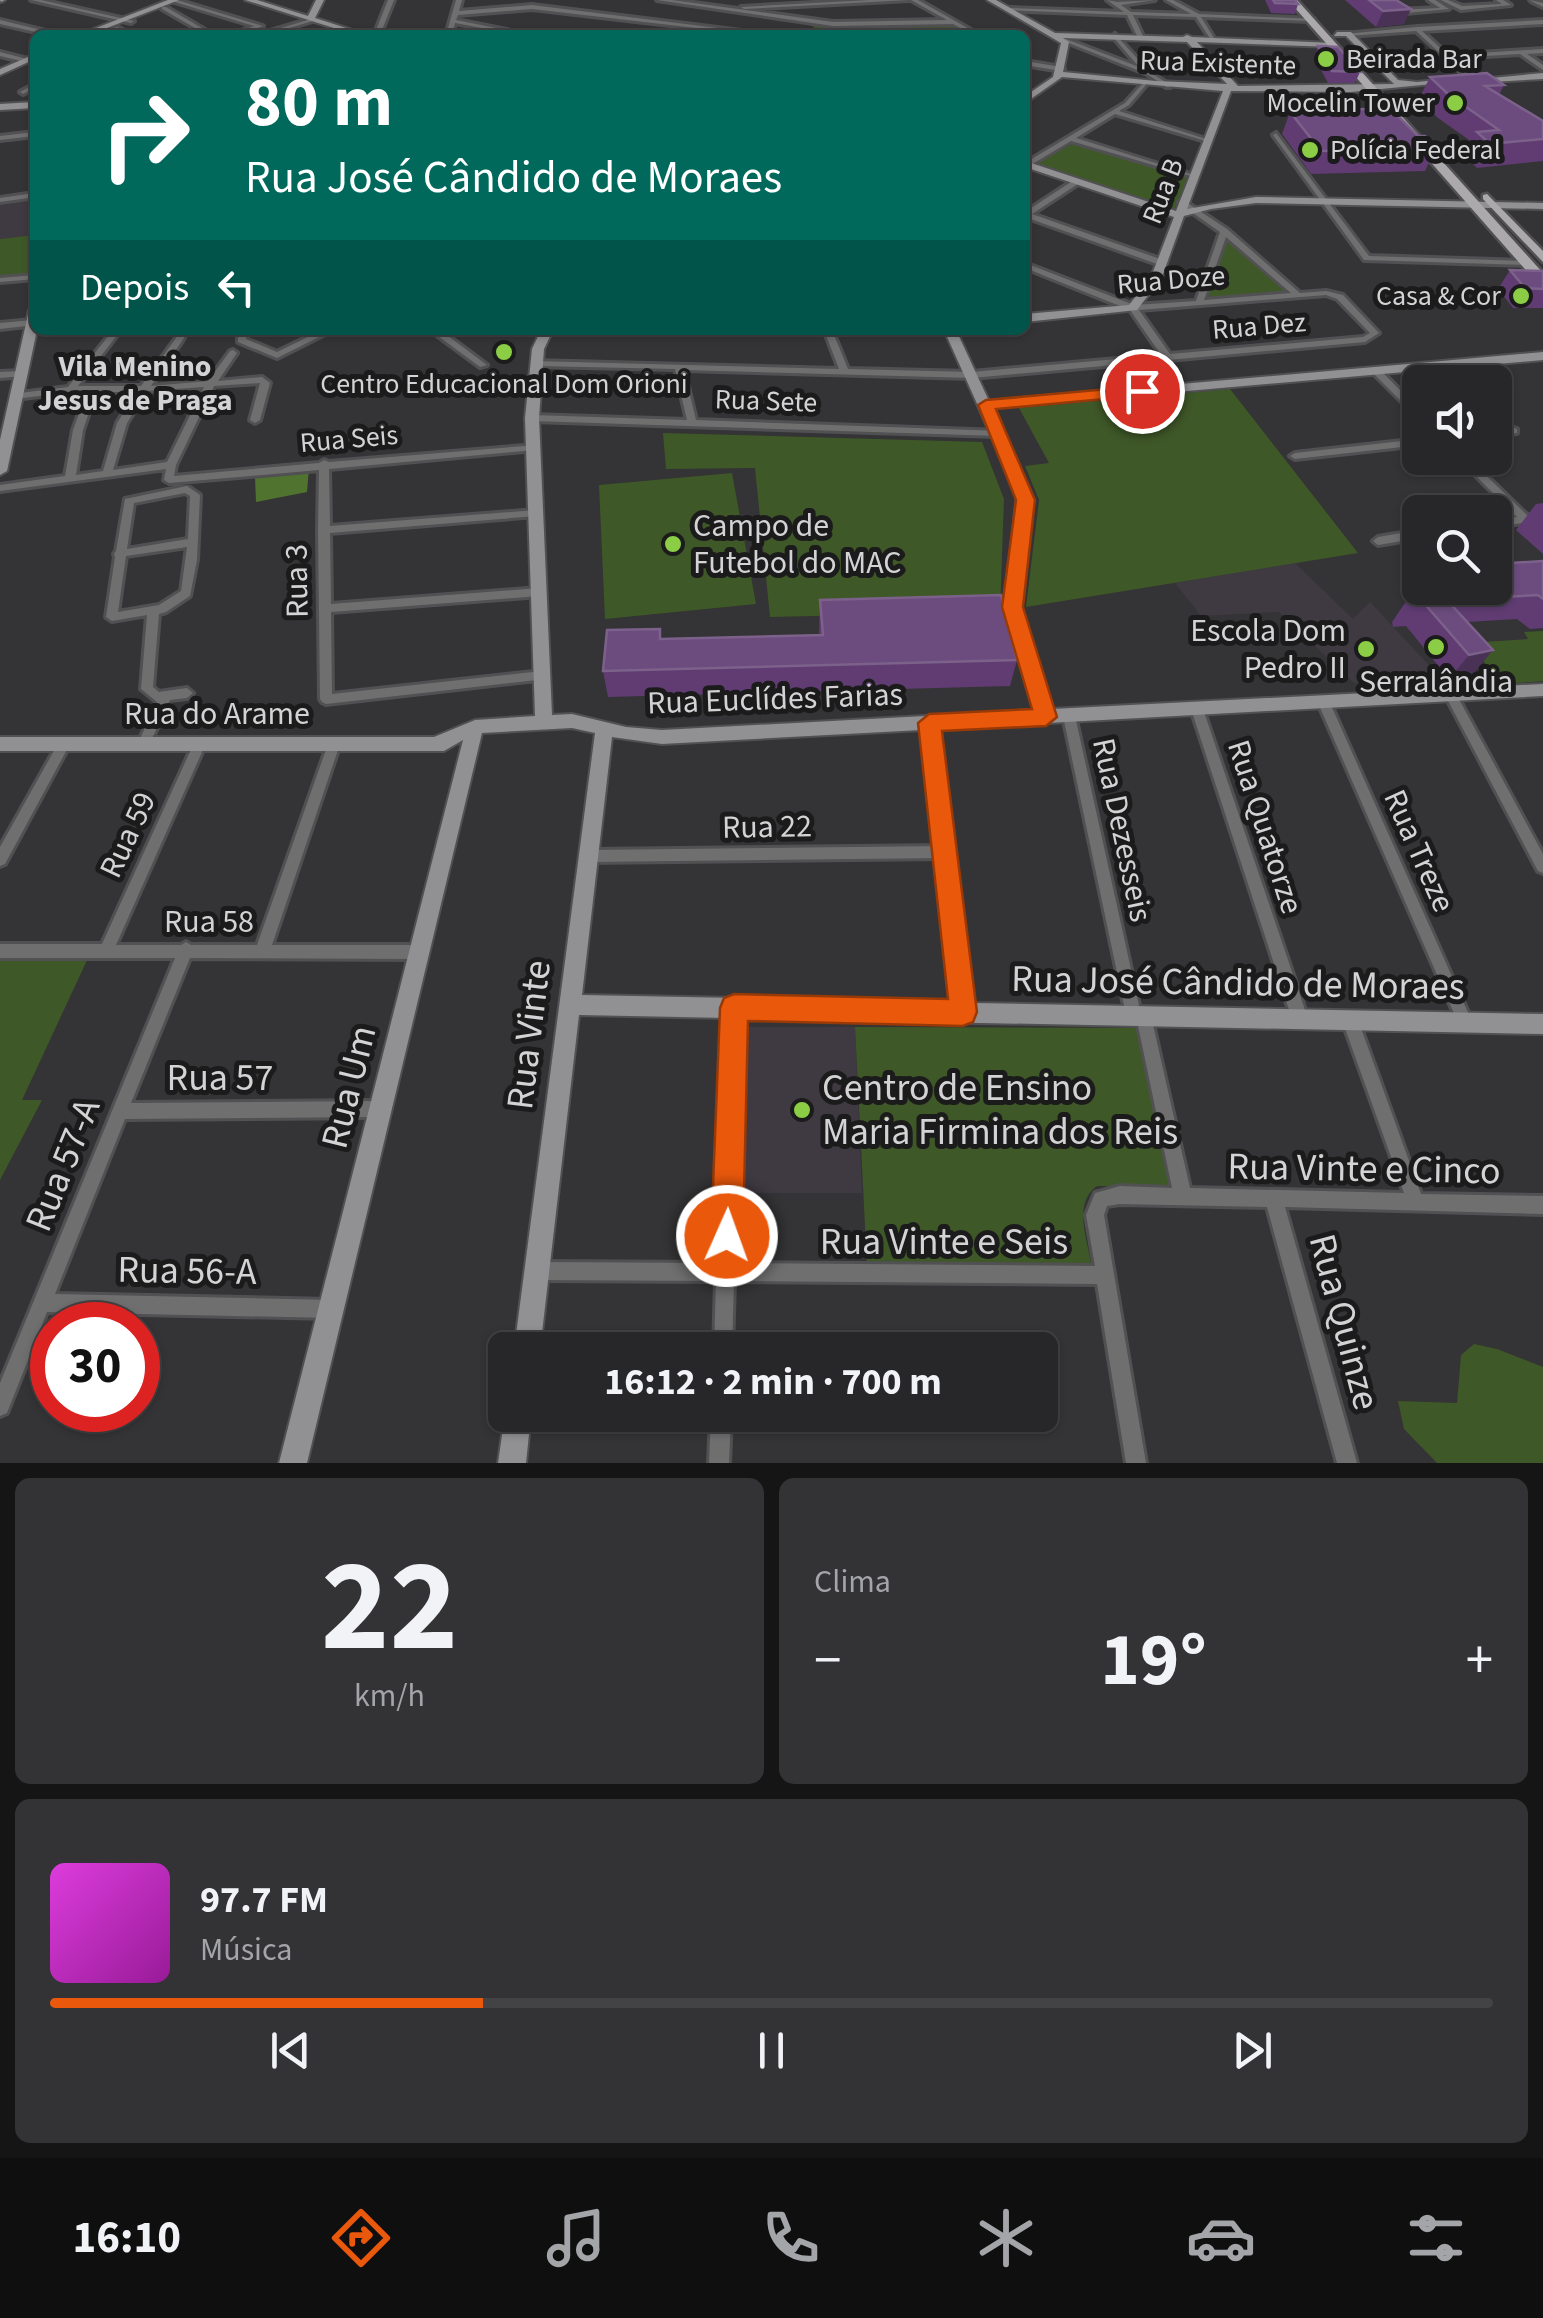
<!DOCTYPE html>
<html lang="pt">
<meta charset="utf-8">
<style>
:root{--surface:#272628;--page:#333234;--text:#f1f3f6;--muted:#a4a5a8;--line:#434345;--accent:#ea580c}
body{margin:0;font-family:"Source Sans 3",sans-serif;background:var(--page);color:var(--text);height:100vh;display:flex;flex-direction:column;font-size:38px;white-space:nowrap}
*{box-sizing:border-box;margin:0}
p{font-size:32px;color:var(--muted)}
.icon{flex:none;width:55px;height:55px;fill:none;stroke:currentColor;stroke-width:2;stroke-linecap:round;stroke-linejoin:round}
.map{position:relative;height:1463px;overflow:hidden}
.sheet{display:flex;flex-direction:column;gap:15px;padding:15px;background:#151516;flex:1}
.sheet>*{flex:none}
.banner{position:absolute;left:30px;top:30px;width:1000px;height:305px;border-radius:15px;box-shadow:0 2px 8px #0004,0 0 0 2px var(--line);background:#00695c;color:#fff;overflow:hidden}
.tools{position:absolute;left:1402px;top:365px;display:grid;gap:20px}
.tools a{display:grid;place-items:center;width:110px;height:110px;border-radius:15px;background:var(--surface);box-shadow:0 2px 8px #0004,0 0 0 2px var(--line);font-size:50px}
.speed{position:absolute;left:30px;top:1302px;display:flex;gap:20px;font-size:50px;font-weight:700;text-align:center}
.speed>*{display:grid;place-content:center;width:130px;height:130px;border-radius:50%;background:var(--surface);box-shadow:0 2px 8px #0004,0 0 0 2px var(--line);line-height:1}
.speed .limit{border:15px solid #d22;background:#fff;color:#111}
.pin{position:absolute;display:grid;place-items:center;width:85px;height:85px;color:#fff;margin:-42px;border:5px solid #fff;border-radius:50%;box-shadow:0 2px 10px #0007}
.me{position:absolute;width:110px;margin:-55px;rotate:2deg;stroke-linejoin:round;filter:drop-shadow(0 0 8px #0008)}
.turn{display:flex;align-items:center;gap:35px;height:210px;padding:0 50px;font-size:45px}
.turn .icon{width:130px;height:130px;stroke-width:2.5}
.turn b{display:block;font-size:70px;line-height:85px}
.then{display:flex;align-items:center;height:95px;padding:0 50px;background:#0003;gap:20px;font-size:38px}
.big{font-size:75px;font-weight:700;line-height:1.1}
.sheet .tile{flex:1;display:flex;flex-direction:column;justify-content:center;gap:15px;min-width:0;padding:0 35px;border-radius:15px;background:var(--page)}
.sheet .dial{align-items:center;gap:0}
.dial b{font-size:130px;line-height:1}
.song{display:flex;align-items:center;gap:30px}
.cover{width:120px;height:120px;border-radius:15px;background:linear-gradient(135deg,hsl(300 70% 55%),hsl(300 70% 35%))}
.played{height:10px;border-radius:5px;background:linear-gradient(90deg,var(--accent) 30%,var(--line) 30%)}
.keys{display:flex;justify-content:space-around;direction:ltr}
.heat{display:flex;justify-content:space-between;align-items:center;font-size:55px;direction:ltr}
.sheet .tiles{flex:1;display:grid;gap:15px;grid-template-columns:1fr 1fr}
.tile:last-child{grid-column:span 2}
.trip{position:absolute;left:488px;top:1332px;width:570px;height:100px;border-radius:15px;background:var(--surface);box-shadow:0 2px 8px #0004,0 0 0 2px var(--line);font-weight:700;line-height:100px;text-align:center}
.dock{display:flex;height:160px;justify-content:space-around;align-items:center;background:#100f10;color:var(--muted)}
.dock .icon{width:70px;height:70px}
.dock .selected{color:var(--accent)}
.dock b{font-size:45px;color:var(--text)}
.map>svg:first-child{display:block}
.built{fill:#3f3a42}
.green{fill:#3f5828}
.water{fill:#50732f}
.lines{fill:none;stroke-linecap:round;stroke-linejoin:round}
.street-casing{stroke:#515052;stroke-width:6}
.secondary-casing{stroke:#515052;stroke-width:4}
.primary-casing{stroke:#515052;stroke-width:5}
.street{fill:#6f6f70;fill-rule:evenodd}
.secondary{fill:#919092;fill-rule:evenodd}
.primary{fill:#aba9ac;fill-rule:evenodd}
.wall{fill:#603c73}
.shaded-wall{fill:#493256}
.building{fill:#6c4c7e;stroke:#7c618b;stroke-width:2.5}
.route{fill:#ea580c;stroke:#983908;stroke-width:2.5}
.poi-dot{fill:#8bce46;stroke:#1b1b1c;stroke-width:4}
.labels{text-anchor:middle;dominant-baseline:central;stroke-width:10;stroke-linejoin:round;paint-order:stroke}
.far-poi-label{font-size:28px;fill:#d3d2d4;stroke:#1b1b1c;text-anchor:start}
.far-street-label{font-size:28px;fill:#d3d2d4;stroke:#1b1b1c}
.far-neighbourhood-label{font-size:30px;font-weight:bold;fill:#d3d2d4;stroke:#1b1b1c}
.poi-label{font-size:32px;fill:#d3d2d4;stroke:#1b1b1c;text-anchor:start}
.street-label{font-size:32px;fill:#d3d2d4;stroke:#1b1b1c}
.near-street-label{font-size:38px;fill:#d3d2d4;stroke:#1b1b1c}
.near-poi-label{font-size:38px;fill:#d3d2d4;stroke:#1b1b1c;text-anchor:start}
</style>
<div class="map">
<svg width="1543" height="1463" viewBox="0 0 1543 1463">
<rect width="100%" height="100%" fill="#343335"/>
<path class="built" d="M35,199V235L0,239V204Z
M1295,563L1353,619L1370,602L1441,678L1354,683L1279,612L1201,616L1175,583Z
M747,1027H855L862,1193H743Z"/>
<path class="green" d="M954,24L972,35H823L811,25Z
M1075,142L1188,177L1174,211L1034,165Z
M35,235V275L0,277V239Z
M1227,238L1290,293L1207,300Z
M1230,389L1358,553L1026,607L1039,500L1025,466L1049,463L1019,408Z
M663,433L982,442L1004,499L1000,612L770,617L755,468L666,469Z
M732,473L756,604L605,619L599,485Z
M1543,631V681L1504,684L1467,643L1528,639L1524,632Z
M89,956L22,1100H42L0,1180V957Z
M855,1027L1138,1028L1174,1186H1097C1072,1203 1088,1241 1092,1267L867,1266Z
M1474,1344L1497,1349L1543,1367V1463H1437L1404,1429L1398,1401L1457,1403L1461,1355Z"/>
<path class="water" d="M309,468L307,492L256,502L255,478Z"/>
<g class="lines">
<g class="street-casing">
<path id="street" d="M31,0H41L134,21L131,23Z
M168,0H177L263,26L239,35H231L254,26Z
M388,0H394L380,35H374Z
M456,0H462L459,11L532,5L742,31L739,33L532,9L458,15L456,20L532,35H520L455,23L452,35H446Z
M657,0H672L833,22L947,20L911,0H918L980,35H973L953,24L833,26Z
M869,0H909L744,9L741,7Z
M1107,0L1117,2L1155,0L1121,5L1131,12L1191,14L1166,0H1173L1199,14L1314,19L1311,21L1201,17L1214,38L1211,40L1196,17L1133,15L1143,36L1140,38L1137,36L1127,15L1007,10L1010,8L1124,12Z
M1372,0H1379L1396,10L1440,8L1428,0H1435L1449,9L1395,14Z
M1441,0H1448L1462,6L1502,4L1496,0H1503L1511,5L1461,10Z
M1530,0L1543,3V7L1531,1Z
M162,7H166L214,35H207L162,9Z
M311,19L316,20L266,35H257Z
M0,20L58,34L59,35H49L0,24Z
M1543,20V24L1422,31L1448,55L1543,49V53L1527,54L1543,65V70L1520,54L1452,58L1473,79L1471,82L1416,31L1348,36L1345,34L1417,27Z
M117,27L132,35H125L117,31L104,35H95Z
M328,30L330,33L314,35L315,34Z
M1115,34L1145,67V69L1170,85V87H1166L1147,74L1061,40L1066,39L1139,67L1113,37Z
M0,52L27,59L28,60L25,62L0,56Z
M1025,61L1061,67L1064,69L1061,71L1025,65Z
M1144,82L1146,85L1129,105L1119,111L1209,140V142L1115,114L1076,138L1194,175V177L1071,141L1029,166L1025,167V163L1125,103Z
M35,84V88L23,94L20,92Z
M35,132V136L0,140V136Z
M1276,133L1369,256L1528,261L1532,263L1528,265L1364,260L1273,135Z
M1074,180L1081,182L1032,214L1163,260V264H1157L1025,217V212Z
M35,193V197L0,202V198Z
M1183,200L1227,229L1300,293L1326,291L1343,295L1379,333L1365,342L972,378L684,370L696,420L1001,431V435L998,436L532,421L527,418L532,415L687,420L675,369L537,366L534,365V361L839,369L824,330H832L848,369L972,372L1161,355L1130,310L1025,268V263L1134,305L1196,301L1220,232L1180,204L1179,202ZM1226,237L1291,293L1204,300ZM1326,295L1337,299L1370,333L1363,337L1170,354L1139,310Z
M35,275V279L0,282V278Z
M32,320L35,321V325L0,329V323Z
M113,330H121L78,386H141L176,338L177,330H185L184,338L151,386L208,381L230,351L233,350L237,353L218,381L262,377L270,383L260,420L255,423L250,420L260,383L214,386L176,465L174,476L319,463L324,460L329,462L537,445V449L534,450L329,469L330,526L536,510L541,513L536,516L330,533L331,604L539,588L545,592L539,596L331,612L332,694L542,671L548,676L546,679L326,704L322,702L320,699L318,530L319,470L169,483L164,480L166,469L0,491V485L65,476L73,430L87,392H71L15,399L12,398V394L68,387ZM204,387L167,462L113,470L127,423L147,391ZM96,392H137L117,423L103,471L76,475L83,430Z
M245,330H257L246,335V339L277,352L322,330H333L277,358L238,342V334Z
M430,330H440L487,365L480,367Z
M1376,368L1379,369L1420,410V418L1417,417L1373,373V369Z
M21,371L24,372V376L0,378V372Z
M1514,428L1517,429V433L1495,436V430Z
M1420,439V445L1295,459L1290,456L1295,453Z
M1458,458H1468L1528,516L1543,514V520L1495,527V521L1517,517Z
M187,486L200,495L197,560L190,596L166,612L159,614L153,687L159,692L187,688L193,693L187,698L170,700L148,747H140L138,743L157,702L141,689L147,615L112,621L106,617L115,557L114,554L116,551L125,499ZM185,493L190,496L188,539L127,549L134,503ZM187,547L181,591L159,605L118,612L126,556Z
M1420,530V538L1378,545L1373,541L1378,537Z
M1451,690L1455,692L1543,854V873L1538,871L1445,695Z
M1324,698L1330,703L1470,1017L1473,1022L1470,1027L1465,1029L1460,1027L1318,703Z
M1197,704L1203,709L1308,1019L1305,1024L1300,1026L1295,1024L1292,1019L1191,709Z
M1069,711L1073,713L1075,716L1140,1010L1148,1011L1151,1016L1190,1188L1404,1193L1342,1020L1345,1015L1350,1013L1355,1015L1358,1020L1421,1194L1543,1196V1214L1285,1207L1357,1463H1337L1267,1207L1120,1204L1107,1206L1104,1215L1146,1463H1126L1097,1284L734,1281L732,1350H714L716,1281L537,1280L531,1277L528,1271L531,1265L537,1262L717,1263L726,1008L729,1003L734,1001L739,1003L742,1008L735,1263L1095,1266L1086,1215L1095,1193L1120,1186L1172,1188L1137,1021L1129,1020L1126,1015L1063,716L1065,713Z
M200,738L204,739L206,743L116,945H181L186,942L191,945H257L328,744L330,740H338L340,744L272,945H418L423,947L425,952L423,957L418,959L190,958L131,1103L380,1101L386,1103L388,1109L386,1115L380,1117L125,1119L55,1294L331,1300L337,1303L340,1309L337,1315L331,1318L47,1312L7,1413L0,1416V1383L175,958H0V944H102L194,743L196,739Z
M64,739L68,740L70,744L5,864L0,866V847L60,740Z
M945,846L950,848L952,852L950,856L945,858L589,862L584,860L582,856L584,852L589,850Z
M711,1415H731L729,1463H709Z"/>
</g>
<g class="secondary-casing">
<path id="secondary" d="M0,0H5L1,2Z
M168,0H179L89,35H78Z
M245,0H257L308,16L316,0H324L315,18L368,35H356Z
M987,0H996L1055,33L1183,37L1187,35L1192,37L1333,43L1337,45L1333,47L1197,42L1238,86L1394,84L1346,36H1334L1337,32H1351L1398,80L1417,82L1448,79L1452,82L1351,92L1231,91L1187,209L1256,197L1543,203V209L1256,203L1211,209L1184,216L1162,277L1137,310L1025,322V314L1129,305L1151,277L1174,217L1025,167V161L1176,211L1223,91L1062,77L1025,103V96L1053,77L1061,43ZM1063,38L1187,42L1227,84L1156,81L1063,72L1069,42Z
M35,54V59L0,75V69Z
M1543,73V79L1474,83L1470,80Z
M35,102V108L0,110V104Z
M35,306L37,330L7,471L0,475V440L29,310Z
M541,330H553L544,349L539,418L552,715L572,714L626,727L662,730L1035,710L1005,607L1017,493L944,330H956L989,401L1543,352V360L992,408L1031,493L1021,607L1052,709L1543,684V696L938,729L973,1003L1543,1014V1034L579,1015L540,1350H514L595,733L572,728L482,733L307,1463H279L463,740L444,751H0V737H434L475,720L535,716L525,418L532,349ZM921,730L951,1002L582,995L612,737L662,744Z
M505,1414L531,1415L526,1463H498Z"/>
</g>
<g class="primary-casing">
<path id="primary" d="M1288,0H1297L1543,273V285L1538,284Z
M1487,194L1543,251V262L1483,199V195Z"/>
</g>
<use href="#street" class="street"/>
<use href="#secondary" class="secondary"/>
<use href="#primary" class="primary"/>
</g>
<path class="wall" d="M1265,0H1295L1298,4L1295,14L1271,13Z
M1345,0H1396L1404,24L1376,27Z
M1318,46L1360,72L1355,83H1328L1314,57Z
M1430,77L1504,85L1499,95L1543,121V161L1477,168L1465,156L1472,142L1438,118L1419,99Z
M1290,112L1418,136L1436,148L1425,171L1311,174L1282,134Z
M1510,270L1543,271V308H1513L1498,289Z
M1543,503V554L1516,530L1536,504Z
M1543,561V628L1530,629L1517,619L1467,622L1473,674L1449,679L1406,626L1393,627L1392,622L1409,597L1438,590L1439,588H1495Z
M820,600L1017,660L1010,686L608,697L603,671L661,639L819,635Z"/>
<path class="shaded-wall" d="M1411,9L1404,24L1376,27L1383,11Z
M1493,650L1473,674L1449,679L1469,655Z"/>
<path class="building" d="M1273,0H1295L1298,4L1275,3Z
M1369,0H1396L1411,9L1383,11Z
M1318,46L1338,47L1360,72L1332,71Z
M1487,73L1504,85L1485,86L1543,121V139L1490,144L1477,132L1499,130L1449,95L1430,77Z
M1390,108L1418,136H1425L1436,148L1321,151L1290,112Z
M1510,270L1543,271V289L1525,288Z
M1543,561V599L1538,595L1447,600L1493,650L1469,655L1423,602L1410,603L1409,597L1445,588H1495V564Z
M1001,595L1017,660L603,671L607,630L660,629V639L823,635L820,600Z"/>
<path class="route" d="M1142,386L1150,391L1148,395L996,409L1035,500L1023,607L1057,717L1046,726L942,731L977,1012L973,1022L963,1026L748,1021L743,1236L738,1248L727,1252L716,1248L711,1236L720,1008L724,998L734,994L948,999L918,723L929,714L1032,709L1002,607L1016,500L978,405L986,400Z"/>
<g class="poi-dot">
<circle cx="1326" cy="59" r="10"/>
<circle cx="1455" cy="103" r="10"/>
<circle cx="1310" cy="150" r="10"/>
<circle cx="1521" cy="296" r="10"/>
<circle cx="504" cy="352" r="10"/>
<circle cx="673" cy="544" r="10"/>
<circle cx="1436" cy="647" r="10"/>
<circle cx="1366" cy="649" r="10"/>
<circle cx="802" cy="1110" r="10"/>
</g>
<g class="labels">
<g class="far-poi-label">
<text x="1346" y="59">Beirada Bar</text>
<text x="1435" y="103" text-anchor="end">Mocelin Tower</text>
<text x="1330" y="150">Polícia Federal</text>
<text x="1501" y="296" text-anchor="end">Casa &amp; Cor</text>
<text x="504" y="384" text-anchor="middle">Centro Educacional Dom Orioni</text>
</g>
<g class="far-street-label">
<text transform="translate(1218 63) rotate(2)">Rua Existente</text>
<text transform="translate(1163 191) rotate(-69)">Rua B</text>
<text transform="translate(1171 280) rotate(-5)">Rua Doze</text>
<text transform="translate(1259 326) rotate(-5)">Rua Dez</text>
<text transform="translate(766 401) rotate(2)">Rua Sete</text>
<text transform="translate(349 439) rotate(-5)">Rua Seis</text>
</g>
<g class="far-neighbourhood-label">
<text x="135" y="366">Vila Menino<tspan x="135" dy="34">Jesus de Praga</tspan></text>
</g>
<g class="poi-label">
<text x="693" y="526">Campo de<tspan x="693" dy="37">Futebol do MAC</tspan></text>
<text x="1346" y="631" text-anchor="end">Escola Dom<tspan x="1346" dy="37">Pedro II</tspan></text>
<text x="1436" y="682" text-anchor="middle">Serralândia</text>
</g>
<g class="street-label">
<text transform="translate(297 581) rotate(-91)">Rua 3</text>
<text transform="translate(775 699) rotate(-2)">Rua Euclídes Farias</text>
<text x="217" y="714">Rua do Arame</text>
<text transform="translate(767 827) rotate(-1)">Rua 22</text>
<text transform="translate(1265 827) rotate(72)">Rua Quatorze</text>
<text transform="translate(1122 830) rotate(78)">Rua Dezesseis</text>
<text transform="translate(128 835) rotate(-65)">Rua 59</text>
<text transform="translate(1419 851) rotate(66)">Rua Treze</text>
<text x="209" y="922">Rua 58</text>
</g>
<g class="near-street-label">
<text transform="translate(1238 983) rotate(1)">Rua José Cândido de Moraes</text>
<text transform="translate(529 1035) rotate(-83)">Rua Vinte</text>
<text x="220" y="1078">Rua 57</text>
<text transform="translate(349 1087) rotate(-76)">Rua Um</text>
<text transform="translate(63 1165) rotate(-68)">Rua 57-A</text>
<text transform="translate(1364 1169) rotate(1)">Rua Vinte e Cinco</text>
<text x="944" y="1242">Rua Vinte e Seis</text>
<text transform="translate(187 1271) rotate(1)">Rua 56-A</text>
<text transform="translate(1344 1322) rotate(75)">Rua Quinze</text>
</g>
<g class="near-poi-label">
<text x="822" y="1088">Centro de Ensino<tspan x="822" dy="44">Maria Firmina dos Reis</tspan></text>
</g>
</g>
</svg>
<div class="tools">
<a><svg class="icon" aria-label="sound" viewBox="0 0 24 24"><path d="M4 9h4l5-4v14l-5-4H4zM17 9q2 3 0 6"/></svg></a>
<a><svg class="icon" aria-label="search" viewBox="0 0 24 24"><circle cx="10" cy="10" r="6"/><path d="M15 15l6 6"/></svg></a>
</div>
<div class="speed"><div class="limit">30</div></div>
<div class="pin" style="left:1142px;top:391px;background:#d93025"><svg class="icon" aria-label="arrive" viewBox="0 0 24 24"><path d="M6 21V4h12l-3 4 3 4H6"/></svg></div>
<svg class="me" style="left:727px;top:1236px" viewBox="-20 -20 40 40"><circle r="17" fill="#ea580c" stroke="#fff" stroke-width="3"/><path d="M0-11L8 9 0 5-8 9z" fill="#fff"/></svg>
<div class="trip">16:12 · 2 min · 700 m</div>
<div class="banner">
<div class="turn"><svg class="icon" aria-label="right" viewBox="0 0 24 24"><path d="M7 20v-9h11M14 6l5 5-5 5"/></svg><div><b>80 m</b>Rua José Cândido de Moraes</div></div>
<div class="then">Depois<svg class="icon" aria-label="left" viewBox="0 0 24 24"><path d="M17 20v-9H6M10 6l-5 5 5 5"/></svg></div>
</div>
</div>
<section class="sheet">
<div class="tiles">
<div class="tile dial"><b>22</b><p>km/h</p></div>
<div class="tile"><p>Clima</p>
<div class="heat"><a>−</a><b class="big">19°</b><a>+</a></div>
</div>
<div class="tile">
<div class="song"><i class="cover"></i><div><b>97.7 FM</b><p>Música</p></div></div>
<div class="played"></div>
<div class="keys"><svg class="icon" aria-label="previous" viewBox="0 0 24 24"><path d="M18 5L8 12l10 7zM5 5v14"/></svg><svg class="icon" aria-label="pause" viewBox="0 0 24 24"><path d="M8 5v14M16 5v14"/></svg><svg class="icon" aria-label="next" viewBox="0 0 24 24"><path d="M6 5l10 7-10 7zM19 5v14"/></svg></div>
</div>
</div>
</section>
<nav class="dock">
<b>16:10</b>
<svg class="icon selected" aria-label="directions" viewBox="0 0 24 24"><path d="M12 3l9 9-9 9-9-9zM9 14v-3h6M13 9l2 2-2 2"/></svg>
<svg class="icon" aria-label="music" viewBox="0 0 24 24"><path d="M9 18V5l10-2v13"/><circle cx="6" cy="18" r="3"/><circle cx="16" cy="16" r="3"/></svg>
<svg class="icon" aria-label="phone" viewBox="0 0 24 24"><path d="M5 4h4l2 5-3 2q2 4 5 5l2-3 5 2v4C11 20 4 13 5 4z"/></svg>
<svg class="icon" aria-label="climate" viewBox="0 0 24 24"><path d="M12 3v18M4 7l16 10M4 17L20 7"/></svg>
<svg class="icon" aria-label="car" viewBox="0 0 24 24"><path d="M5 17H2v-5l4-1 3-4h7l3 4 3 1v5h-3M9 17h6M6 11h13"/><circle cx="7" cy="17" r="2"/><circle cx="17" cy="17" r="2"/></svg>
<svg class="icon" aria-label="filters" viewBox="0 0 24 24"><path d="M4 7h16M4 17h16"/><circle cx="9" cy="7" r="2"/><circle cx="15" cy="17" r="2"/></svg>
</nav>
